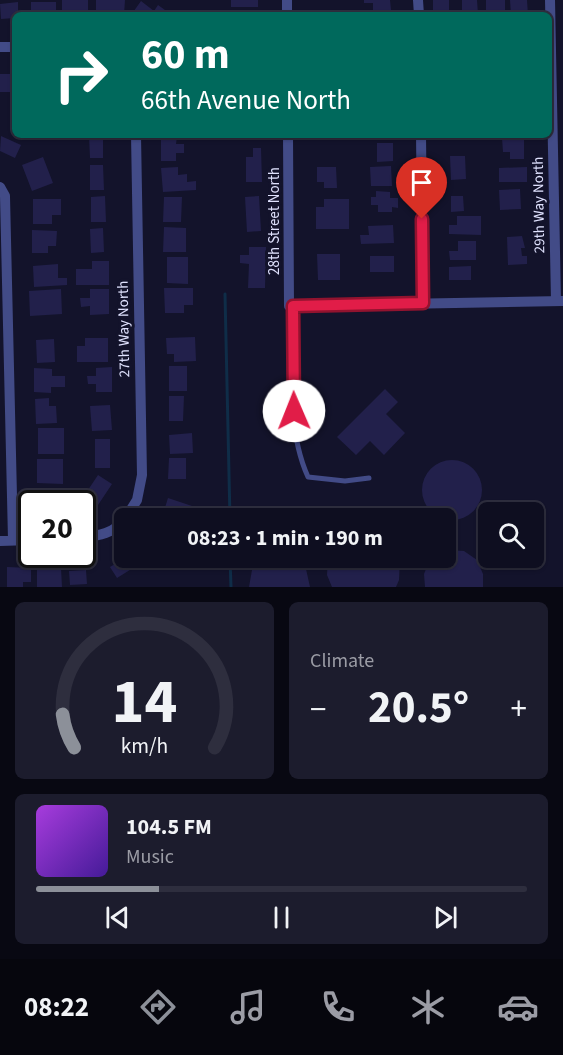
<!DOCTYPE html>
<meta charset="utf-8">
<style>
:root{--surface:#0e0e20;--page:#1c1c2d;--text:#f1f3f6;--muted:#9b9ca5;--line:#2e2e3e;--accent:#8c9099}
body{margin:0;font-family:"Source Sans 3",sans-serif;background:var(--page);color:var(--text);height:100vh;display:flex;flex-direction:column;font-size:22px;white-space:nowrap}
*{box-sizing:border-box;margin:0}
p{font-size:20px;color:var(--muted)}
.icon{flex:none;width:33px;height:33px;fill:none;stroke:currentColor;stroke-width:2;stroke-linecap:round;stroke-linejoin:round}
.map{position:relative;height:587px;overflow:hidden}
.drawer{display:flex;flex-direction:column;gap:15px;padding:15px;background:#080812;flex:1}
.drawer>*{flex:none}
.top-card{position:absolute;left:12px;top:12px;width:540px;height:126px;border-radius:9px;box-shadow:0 2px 4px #0004,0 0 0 2px var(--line);background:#00695c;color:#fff;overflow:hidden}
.buttons{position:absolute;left:478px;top:502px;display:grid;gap:12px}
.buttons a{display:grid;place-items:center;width:66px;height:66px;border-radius:9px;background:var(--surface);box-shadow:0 2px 4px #0004,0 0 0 2px var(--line);font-size:30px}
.speed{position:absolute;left:18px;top:490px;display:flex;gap:12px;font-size:30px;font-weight:700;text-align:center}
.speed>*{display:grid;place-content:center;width:78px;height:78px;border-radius:50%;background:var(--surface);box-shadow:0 2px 4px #0004,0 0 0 2px var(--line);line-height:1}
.speed .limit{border:3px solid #111;border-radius:9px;background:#fff;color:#111}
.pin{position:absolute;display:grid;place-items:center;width:51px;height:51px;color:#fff;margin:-62px -26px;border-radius:50% 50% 50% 0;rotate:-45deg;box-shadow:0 0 6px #0007}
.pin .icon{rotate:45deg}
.me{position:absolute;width:66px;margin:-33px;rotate:359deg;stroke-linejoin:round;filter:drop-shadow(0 0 4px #0008)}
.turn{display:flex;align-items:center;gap:21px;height:126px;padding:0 30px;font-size:27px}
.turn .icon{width:78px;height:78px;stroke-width:2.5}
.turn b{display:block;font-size:42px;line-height:51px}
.big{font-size:45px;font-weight:700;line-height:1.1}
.drawer .card{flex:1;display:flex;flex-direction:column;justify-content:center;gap:9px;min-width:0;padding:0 21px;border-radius:9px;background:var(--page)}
.drawer .dial{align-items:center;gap:0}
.dial svg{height:156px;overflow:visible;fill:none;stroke:var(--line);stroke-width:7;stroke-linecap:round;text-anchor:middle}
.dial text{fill:var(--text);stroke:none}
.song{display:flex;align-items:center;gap:18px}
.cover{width:72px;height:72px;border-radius:9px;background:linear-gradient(135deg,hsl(280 70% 55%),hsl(260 70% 35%))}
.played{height:6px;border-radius:3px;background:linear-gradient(90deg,var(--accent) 25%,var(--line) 25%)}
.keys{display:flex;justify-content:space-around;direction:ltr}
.heat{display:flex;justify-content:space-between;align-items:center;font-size:33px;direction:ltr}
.drawer .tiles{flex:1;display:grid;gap:15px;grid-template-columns:1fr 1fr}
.card:last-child{grid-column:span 2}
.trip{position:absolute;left:114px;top:508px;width:342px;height:60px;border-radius:9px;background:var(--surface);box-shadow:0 2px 4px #0004,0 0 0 2px var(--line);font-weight:700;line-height:60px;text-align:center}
.tabs{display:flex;height:96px;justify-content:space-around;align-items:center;background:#06060d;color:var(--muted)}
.tabs .icon{width:42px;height:42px}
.tabs .current{color:var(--accent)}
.tabs b{font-size:27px;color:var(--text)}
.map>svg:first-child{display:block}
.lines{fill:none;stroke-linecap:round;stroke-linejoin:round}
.stream{stroke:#0f2d48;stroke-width:3}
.building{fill:#22204b}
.lane{stroke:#424b87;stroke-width:5}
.street{stroke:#424b87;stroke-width:10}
.route-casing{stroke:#92132f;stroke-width:15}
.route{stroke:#e11d48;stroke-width:10}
.labels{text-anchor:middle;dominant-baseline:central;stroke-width:6;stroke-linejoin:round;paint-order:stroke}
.street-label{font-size:15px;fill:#dfe1fd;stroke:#13132b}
</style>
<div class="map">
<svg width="563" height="587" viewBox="0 0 563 587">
<rect width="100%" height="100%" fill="#13132b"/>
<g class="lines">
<path class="stream" d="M225,294L230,519
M230,558L231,587"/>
</g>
<path class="building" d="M62,0H88V14H62Z
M96,0H125L124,15L96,14Z
M231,0H258V7H231Z
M364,0H390L391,10H373V3H364Z
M433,0H449V14H433Z
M462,0H477L478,14H462Z
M486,0H505V15H486Z
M510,0H527L528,15H511Z
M141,1L154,11L158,5L172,15H131Z
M18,2V15H15V18L1,19L0,4Z
M31,2H56V15H31Z
M0,74H15V92H0Z
M89,135H103V158H90Z
M1,136L21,145L15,158L0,151Z
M161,136H177L176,144H184V153H176V161H161Z
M502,138H524V159H510V152H503Z
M377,143H393V161L377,162Z
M253,148H261L262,182H246V157H253Z
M450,156H465L466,179L451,180Z
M43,157L53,183L32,191L22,165Z
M90,165H103L104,190H90Z
M391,166L392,186H371L370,167Z
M178,167V175L187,174V182L196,181V190L163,192L161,168Z
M317,167H336L337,188H324V182H317Z
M527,167V182H499V168Z
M520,189L521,209L500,210L499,190Z
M376,191L390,192V198H398V208L392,207V212H378V205H371V197H376Z
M105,196L106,222H91V197Z
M259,196L261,231L247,232L245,197Z
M451,196H463L464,211L451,212Z
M164,197H182L181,222H163Z
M33,199H61V215H52V224H33Z
M324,199H349V229H316V207H324Z
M457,216H481V235L449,234V225H457Z
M393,225L394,243L361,244L360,235H369L368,226Z
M164,227L186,228V252H163Z
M103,228L104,252L91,253L90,229Z
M32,230L57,231L56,246H48V253H32Z
M522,236L525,248H521L522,256H527V264L508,265L507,237Z
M458,241H476V260H450L449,251H458Z
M249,247H266L265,288H248L249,264L240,263V255H249Z
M317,254H340V280H318Z
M370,256H394V272H370Z
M167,257H188V284L167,283Z
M92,261H109V285H76V269H92Z
M58,264V278H67V285L34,287L33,266Z
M471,266V280H449V267Z
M164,288H193V305H184V313H165Z
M61,289L62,314L30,316L29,291Z
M90,289H109V314L90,315V306L81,307L80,298H90Z
M195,337L196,361L174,362V354H167L166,338Z
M85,338H108V362H77V346H85Z
M54,339L55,362L37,363L36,340Z
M169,366H187V391H169Z
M112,367V392H96V384H88L87,376H96V368Z
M34,368L52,369V376H65V387H51V393L34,392Z
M385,389L398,402L386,414L405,433L384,455L370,441L356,455L337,437Z
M169,396H184L183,421H169Z
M49,398V406H56L57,423L36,424L35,399Z
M110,405L112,430L92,431L90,406Z
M38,428H64V454H38Z
M192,433L193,453L170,454L169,435Z
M95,439H110V468H95Z
M169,458H186V479H168Z
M37,459H63V484L37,483Z
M422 490a30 30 0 1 1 60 0a30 30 0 1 1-60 0Z
M98,475L112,484L98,505L84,496Z
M58,491L59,504H43V492Z
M168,498L201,509L198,519L162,517Z
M448,550L464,551L477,560L483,574V587H425L424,574L428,564L433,558H446V551Z
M125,558L133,568L117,578L110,567Z
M264,558H295L306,569L310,587H249L252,570Z
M328,558H400L399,580L396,587H332L327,575Z
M7,567L31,568V582H23V587H7Z
M61,568L62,587H37V570Z
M86,570L87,584L70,585L69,571Z"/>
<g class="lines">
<path class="lane" d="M293,306C293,361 285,426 308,477L345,481L369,478"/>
<path class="street" d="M287,0V15
M418,0L419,15
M550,0L556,301
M0,47H15
M288,135L289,306L563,301
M421,135L423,303
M0,187L5,196L13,540
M125,519L137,500L142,475L136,135
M82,538C97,536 116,533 124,519
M0,541L32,540"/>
</g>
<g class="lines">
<g class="route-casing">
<path id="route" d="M294,411L293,306L423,303L422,219"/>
</g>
<use href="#route" class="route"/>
</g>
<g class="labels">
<g class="street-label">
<text transform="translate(539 205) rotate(-91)">29th Way North</text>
<text transform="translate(274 221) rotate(-90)">28th Street North</text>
<text transform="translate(124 329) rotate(-91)">27th Way North</text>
</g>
</g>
</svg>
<div class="buttons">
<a><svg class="icon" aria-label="search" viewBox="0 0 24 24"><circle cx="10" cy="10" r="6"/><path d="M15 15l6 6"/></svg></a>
</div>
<div class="speed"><div class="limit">20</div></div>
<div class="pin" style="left:422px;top:219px;background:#d93025"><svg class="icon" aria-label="arrive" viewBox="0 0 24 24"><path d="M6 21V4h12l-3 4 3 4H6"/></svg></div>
<svg class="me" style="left:294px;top:411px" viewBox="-20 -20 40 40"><circle r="19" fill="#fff"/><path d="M0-13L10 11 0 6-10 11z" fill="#e11d48"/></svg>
<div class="trip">08:23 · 1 min · 190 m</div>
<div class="top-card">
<div class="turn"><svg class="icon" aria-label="right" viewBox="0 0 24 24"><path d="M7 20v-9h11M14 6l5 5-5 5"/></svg><div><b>60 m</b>66th Avenue North</div></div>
</div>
</div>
<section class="drawer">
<div class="tiles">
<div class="card dial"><svg viewBox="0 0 100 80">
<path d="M14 69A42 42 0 1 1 86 69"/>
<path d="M14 69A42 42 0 0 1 8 52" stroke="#8c9099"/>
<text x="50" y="56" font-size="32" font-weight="700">14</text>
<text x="50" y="72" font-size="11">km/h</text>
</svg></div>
<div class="card"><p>Climate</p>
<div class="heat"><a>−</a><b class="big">20.5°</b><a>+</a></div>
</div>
<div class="card">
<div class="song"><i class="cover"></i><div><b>104.5 FM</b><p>Music</p></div></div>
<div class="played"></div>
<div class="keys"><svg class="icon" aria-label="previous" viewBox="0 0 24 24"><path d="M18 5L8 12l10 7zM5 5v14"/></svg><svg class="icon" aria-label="pause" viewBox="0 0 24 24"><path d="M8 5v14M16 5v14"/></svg><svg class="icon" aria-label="next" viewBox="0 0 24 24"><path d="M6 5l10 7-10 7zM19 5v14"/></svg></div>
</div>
</div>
</section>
<nav class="tabs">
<b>08:22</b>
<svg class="icon current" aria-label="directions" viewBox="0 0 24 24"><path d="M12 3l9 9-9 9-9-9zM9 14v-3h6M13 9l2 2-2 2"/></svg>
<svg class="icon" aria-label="music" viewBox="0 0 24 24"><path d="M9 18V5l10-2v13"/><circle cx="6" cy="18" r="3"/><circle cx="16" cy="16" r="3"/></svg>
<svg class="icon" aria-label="phone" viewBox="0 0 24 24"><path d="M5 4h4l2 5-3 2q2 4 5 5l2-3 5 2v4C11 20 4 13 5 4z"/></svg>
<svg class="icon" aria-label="climate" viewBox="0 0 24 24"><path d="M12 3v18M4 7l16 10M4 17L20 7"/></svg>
<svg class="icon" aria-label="car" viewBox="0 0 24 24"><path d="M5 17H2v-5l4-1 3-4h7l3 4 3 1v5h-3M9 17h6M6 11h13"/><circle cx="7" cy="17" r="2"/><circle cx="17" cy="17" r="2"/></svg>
</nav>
